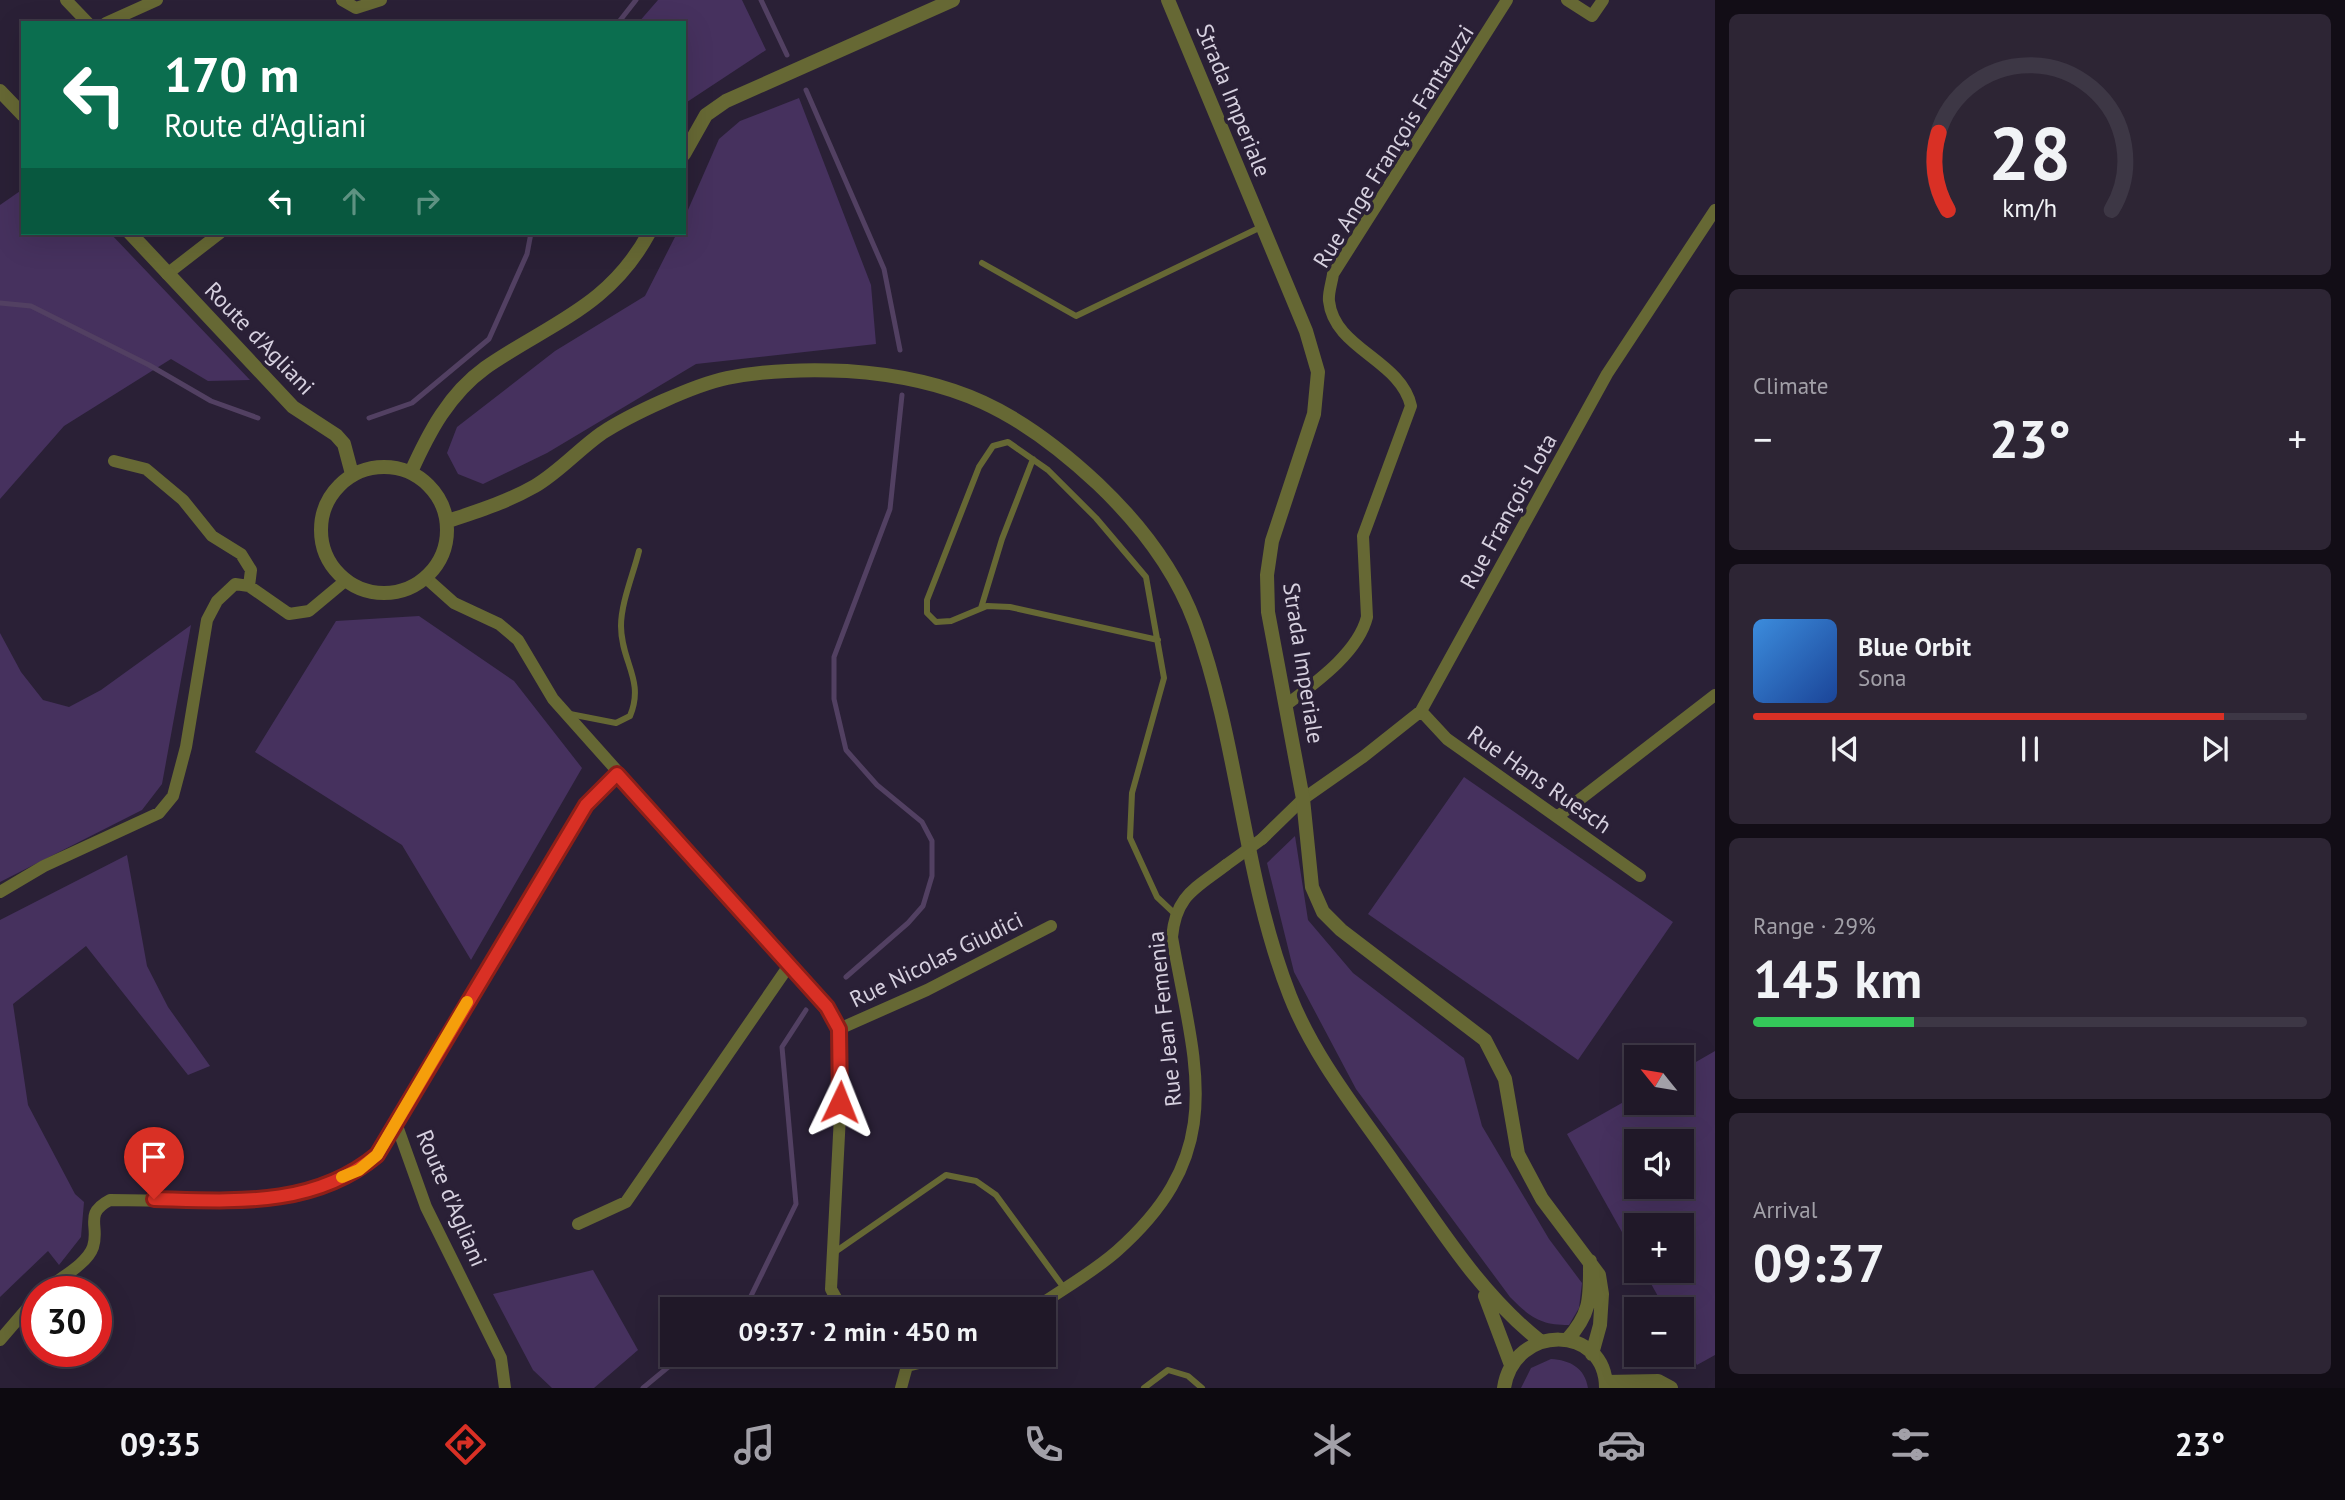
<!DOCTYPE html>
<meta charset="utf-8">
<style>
:root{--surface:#201828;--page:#2d2534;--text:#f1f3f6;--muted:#a2a0a8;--line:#3d3745;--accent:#d93025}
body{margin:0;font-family:"PT Sans",sans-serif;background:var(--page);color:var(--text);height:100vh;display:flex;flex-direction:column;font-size:26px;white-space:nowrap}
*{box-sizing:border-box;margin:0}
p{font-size:23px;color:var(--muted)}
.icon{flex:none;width:38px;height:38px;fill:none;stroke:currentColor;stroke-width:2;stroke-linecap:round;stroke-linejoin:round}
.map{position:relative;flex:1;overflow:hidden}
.side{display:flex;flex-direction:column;gap:14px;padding:14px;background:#120d16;width:630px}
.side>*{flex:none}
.guide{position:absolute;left:21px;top:21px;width:665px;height:214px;border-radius:0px;box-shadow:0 7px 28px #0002,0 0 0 2px var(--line);background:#0b6e4f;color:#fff;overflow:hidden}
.needle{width:46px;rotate:300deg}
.buttons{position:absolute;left:1624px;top:1045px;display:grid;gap:14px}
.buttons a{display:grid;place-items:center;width:70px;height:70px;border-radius:0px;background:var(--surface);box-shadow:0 7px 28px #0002,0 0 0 2px var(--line);font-size:35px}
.speed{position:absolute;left:21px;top:1276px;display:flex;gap:14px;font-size:35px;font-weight:700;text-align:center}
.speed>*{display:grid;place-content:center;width:91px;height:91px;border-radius:50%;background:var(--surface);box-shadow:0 7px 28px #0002,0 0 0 2px var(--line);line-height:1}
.speed .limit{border:10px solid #d22;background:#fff;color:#111}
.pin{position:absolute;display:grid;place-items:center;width:60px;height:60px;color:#fff;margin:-72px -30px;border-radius:50% 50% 50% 0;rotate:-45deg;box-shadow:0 0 7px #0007}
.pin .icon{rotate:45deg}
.me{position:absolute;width:77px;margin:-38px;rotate:2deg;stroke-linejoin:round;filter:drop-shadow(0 0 5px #0008)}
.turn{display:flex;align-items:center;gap:24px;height:147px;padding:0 28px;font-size:32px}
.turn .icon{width:91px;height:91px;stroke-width:2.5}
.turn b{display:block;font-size:49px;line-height:60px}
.lanes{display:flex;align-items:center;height:66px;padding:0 28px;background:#0003;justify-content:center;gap:35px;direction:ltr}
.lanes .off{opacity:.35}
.big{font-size:52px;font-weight:800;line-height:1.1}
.side .widget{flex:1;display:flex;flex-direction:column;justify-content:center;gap:10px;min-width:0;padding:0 24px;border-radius:10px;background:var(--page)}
.side .dial{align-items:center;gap:0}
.dial svg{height:182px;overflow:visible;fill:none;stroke:var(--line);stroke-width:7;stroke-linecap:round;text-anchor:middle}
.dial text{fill:var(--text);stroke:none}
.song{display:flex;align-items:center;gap:21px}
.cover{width:84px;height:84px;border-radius:10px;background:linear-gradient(135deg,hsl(210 70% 55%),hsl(220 70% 35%))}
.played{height:7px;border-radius:4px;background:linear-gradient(90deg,var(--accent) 85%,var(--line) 85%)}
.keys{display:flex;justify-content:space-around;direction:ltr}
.heat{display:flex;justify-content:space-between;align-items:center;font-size:38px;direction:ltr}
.charge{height:10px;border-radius:5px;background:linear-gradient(90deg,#34c759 29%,var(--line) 0)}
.trip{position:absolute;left:660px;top:1297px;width:396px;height:70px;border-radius:0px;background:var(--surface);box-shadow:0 7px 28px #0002,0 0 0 2px var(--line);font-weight:800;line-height:70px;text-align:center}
.tabs{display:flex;height:112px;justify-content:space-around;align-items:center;background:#0d0a10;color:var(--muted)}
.tabs .icon{width:49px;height:49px}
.tabs .on{color:var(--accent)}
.tabs b{font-size:32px;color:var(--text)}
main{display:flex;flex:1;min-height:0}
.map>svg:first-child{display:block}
.green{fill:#46315e;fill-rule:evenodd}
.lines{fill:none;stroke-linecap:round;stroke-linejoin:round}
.stream{stroke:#524062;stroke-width:5}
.service{stroke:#666834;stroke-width:6}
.minor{stroke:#666834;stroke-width:12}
.tertiary{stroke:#666834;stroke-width:14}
.minor-bridge{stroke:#666834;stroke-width:12}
.route-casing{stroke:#8d1f18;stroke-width:18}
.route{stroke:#d93025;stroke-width:12}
.slow{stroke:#f59e0b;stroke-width:12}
.labels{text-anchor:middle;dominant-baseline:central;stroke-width:7;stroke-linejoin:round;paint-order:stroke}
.street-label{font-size:23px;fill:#d6d0df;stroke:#2a2036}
</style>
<main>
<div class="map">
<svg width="1715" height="1388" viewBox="0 0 1715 1388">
<rect width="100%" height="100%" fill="#2a2036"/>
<path class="green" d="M658,0H742L766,50L684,104V23H638Z
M799,98L871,285L876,344L696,364L547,453L483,484L458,474L447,453L457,427L555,351L645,296L677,233H684V219L719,139L740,121Z
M23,189V233H110L250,380L208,381L171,359L64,426L0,499V205Z
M419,616L514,681L582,768L471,960L402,845L255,752L336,621Z
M191,625L162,784L142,810L0,882V633L21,672L43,700L69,707L101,690Z
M1464,777L1673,922L1578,1060L1368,914Z
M1295,836L1308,920L1353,973L1464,1058L1482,1126L1549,1239L1582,1283L1579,1308L1569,1325C1540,1325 1530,1317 1510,1297L1356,1089L1294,972L1267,863Z
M127,855L147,966L168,1007L210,1066L188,1075L86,946L13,1004L28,1105L75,1194L84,1202L81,1237L59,1265L48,1251L0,1297V920Z
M1715,1051V1355L1697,1365L1682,1338V1309H1665L1644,1271L1682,1270V1225H1636V1257L1567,1134L1636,1095V1102H1682V1070ZM1636,1141H1682V1186H1636Z
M593,1270L638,1350L594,1388H552L533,1370L493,1294Z
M1551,1359C1570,1360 1585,1368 1588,1388H1521L1531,1368Z"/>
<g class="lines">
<path class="stream" d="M761,0L787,55
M618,23L636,0
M806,90L884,269L900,350
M0,303L31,306L149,365L211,401L258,418
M369,418L412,403L489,339L527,254L531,233
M846,977L908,923L923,906L932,876V841L922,822L877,785L846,750L834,699V657L890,509L902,395
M739,1309L749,1300L796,1204L782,1047L806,1010
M643,1388L684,1354"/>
<path class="service" d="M982,263L1076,316L1261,227
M981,608L1002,539L1033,459
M1158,640L1010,607L987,606L951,621L936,622L927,613V600L979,467L993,446L1008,442L1048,470L1096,518L1146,577L1164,678L1132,793L1130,838L1157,897L1175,914
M570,714L616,723L630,716C645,680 621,662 621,626C621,603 633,575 639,551
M835,1252L946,1175L976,1181L996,1195L1064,1288
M1144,1388L1168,1370L1188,1376L1202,1388"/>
<path class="minor" d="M66,0L88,23
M342,0L356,8L381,0
M1567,0L1592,16L1603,0
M106,23L157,0
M167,274L220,233
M114,461L146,469L183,500L212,536L241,554L251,570L249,586
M426,578L454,603L499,624L518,640L553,699L809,986L839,1029L842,1077L831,1289L842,1309
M1286,705C1315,683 1358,653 1367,617L1363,536L1411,406C1401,360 1334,349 1329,301C1328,293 1332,282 1333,274L1507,0
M1421,711L1447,739L1640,876
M1557,817L1715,695
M1262,839L1303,799L1363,757L1421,711L1607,374L1715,210
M0,892L44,866L159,813L173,796L186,747L207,620L217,601L235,584L249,586L289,614L309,611L345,581
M839,1029L927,990L1051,926
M578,1224L626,1202L790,964
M43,1292C56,1280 87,1265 93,1247C100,1226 83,1214 110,1200L252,1202L300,1195L359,1170L377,1155L396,1123
M1034,1309C1061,1290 1092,1273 1117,1251C1230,1151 1195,1067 1172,937C1176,895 1195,889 1226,865
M0,1340L37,1297
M892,1354L907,1366
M907,1366L954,1354
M505,1388L501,1358L426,1207L396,1123L586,805L617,774
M901,1388L907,1366"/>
<path class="tertiary" d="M1168,0L1306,331L1318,372L1314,414L1272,541L1267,575L1268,612L1303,799L1312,887L1323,912L1341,930L1485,1040L1505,1079L1518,1154L1542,1199L1599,1275L1602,1294L1600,1325L1592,1354
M0,91L23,115
M684,154L706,115L726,101L953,0
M130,233L293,407L336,435L344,444L352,474
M321 530a63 63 0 1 1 126 0a63 63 0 1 1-126 0Z
M411,472C429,432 449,394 485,368C550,323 609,307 649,233
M448,521C478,511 507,502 535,486C559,472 579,449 602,433C631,414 694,385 727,378C767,370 806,369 847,371C954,378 1019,410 1098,484C1139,523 1175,569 1195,623C1239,744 1243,877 1290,996C1314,1057 1357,1110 1394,1163C1439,1226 1479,1293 1540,1341
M1485,1296L1511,1365
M1567,1340C1592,1312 1590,1297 1590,1261
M1606,1382L1658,1381L1671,1388
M1504,1388C1514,1323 1606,1324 1606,1388"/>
<path class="minor-bridge" d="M1226,865L1262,839"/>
</g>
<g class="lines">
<g class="route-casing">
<path id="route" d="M154,1199C233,1201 313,1208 377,1155L586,805L617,774L827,1007L839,1029L840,1102"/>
</g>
<use href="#route" class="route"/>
<path class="slow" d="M342,1177L359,1170L377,1155L467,1002"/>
</g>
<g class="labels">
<g class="street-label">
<text transform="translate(1234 100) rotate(68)">Strada Imperiale</text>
<text transform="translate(1393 146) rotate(-58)">Rue Ange François Fantauzzi</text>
<text transform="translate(260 338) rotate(46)">Route d'Agliani</text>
<text transform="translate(1508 511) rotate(-61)">Rue François Lota</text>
<text transform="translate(1304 663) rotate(81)">Strada Imperiale</text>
<text transform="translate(1540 779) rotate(35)">Rue Hans Ruesch</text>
<text transform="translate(936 959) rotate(-26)">Rue Nicolas Giudici</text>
<text transform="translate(1164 1019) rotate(-96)">Rue Jean Femenia</text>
<text transform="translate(452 1198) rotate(67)">Route d'Agliani</text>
</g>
</g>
</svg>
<div class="buttons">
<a><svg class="needle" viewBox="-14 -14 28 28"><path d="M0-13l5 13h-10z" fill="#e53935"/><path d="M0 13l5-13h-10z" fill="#a2a0a8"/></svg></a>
<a><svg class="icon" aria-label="sound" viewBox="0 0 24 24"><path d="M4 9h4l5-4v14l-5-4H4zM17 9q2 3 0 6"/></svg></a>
<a>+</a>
<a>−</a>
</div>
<div class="speed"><div class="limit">30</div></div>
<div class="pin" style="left:154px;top:1199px;background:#d93025"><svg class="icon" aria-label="arrive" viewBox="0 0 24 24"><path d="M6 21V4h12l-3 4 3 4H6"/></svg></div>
<svg class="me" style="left:840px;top:1102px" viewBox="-20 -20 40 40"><path d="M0-17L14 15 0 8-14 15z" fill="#d93025" stroke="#fff" stroke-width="4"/></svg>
<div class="trip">09:37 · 2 min · 450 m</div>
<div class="guide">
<div class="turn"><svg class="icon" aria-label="left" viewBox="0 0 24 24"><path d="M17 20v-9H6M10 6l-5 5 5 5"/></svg><div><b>170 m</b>Route d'Agliani</div></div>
<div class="lanes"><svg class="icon" aria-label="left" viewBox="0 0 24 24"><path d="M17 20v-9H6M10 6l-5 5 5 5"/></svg><svg class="icon off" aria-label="ahead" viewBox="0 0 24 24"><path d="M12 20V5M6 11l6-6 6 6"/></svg><svg class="icon off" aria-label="right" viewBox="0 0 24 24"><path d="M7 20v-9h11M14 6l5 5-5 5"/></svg></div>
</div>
</div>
<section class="side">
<div class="widget dial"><svg viewBox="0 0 100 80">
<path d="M14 69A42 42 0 1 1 86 69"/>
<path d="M14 69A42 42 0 0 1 10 35" stroke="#d93025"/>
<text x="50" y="56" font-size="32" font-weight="700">28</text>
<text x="50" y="72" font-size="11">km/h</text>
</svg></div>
<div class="widget"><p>Climate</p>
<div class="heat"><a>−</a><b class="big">23°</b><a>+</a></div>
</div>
<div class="widget">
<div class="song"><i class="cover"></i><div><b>Blue Orbit</b><p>Sona</p></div></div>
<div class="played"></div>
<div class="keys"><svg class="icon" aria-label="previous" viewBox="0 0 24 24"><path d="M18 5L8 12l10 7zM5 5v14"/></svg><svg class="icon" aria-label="pause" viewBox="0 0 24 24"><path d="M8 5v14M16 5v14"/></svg><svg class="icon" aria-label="next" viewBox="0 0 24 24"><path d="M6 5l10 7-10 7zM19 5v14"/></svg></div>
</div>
<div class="widget"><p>Range · 29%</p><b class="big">145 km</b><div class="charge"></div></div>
<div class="widget"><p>Arrival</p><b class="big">09:37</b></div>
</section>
</main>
<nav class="tabs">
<b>09:35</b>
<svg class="icon on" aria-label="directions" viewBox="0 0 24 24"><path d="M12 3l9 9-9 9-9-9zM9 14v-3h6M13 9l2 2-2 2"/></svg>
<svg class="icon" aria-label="music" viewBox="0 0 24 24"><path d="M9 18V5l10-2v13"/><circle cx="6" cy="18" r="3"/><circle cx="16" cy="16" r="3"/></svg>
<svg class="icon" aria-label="phone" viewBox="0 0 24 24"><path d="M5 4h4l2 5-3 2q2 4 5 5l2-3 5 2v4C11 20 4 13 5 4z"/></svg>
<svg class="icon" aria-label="climate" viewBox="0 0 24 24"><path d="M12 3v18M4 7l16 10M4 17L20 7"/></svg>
<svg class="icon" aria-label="car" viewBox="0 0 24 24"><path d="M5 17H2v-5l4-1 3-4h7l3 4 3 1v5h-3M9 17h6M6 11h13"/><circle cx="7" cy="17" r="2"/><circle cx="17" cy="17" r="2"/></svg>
<svg class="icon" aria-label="filters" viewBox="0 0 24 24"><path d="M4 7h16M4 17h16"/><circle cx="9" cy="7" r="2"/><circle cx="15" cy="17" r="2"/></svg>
<b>23°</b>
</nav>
